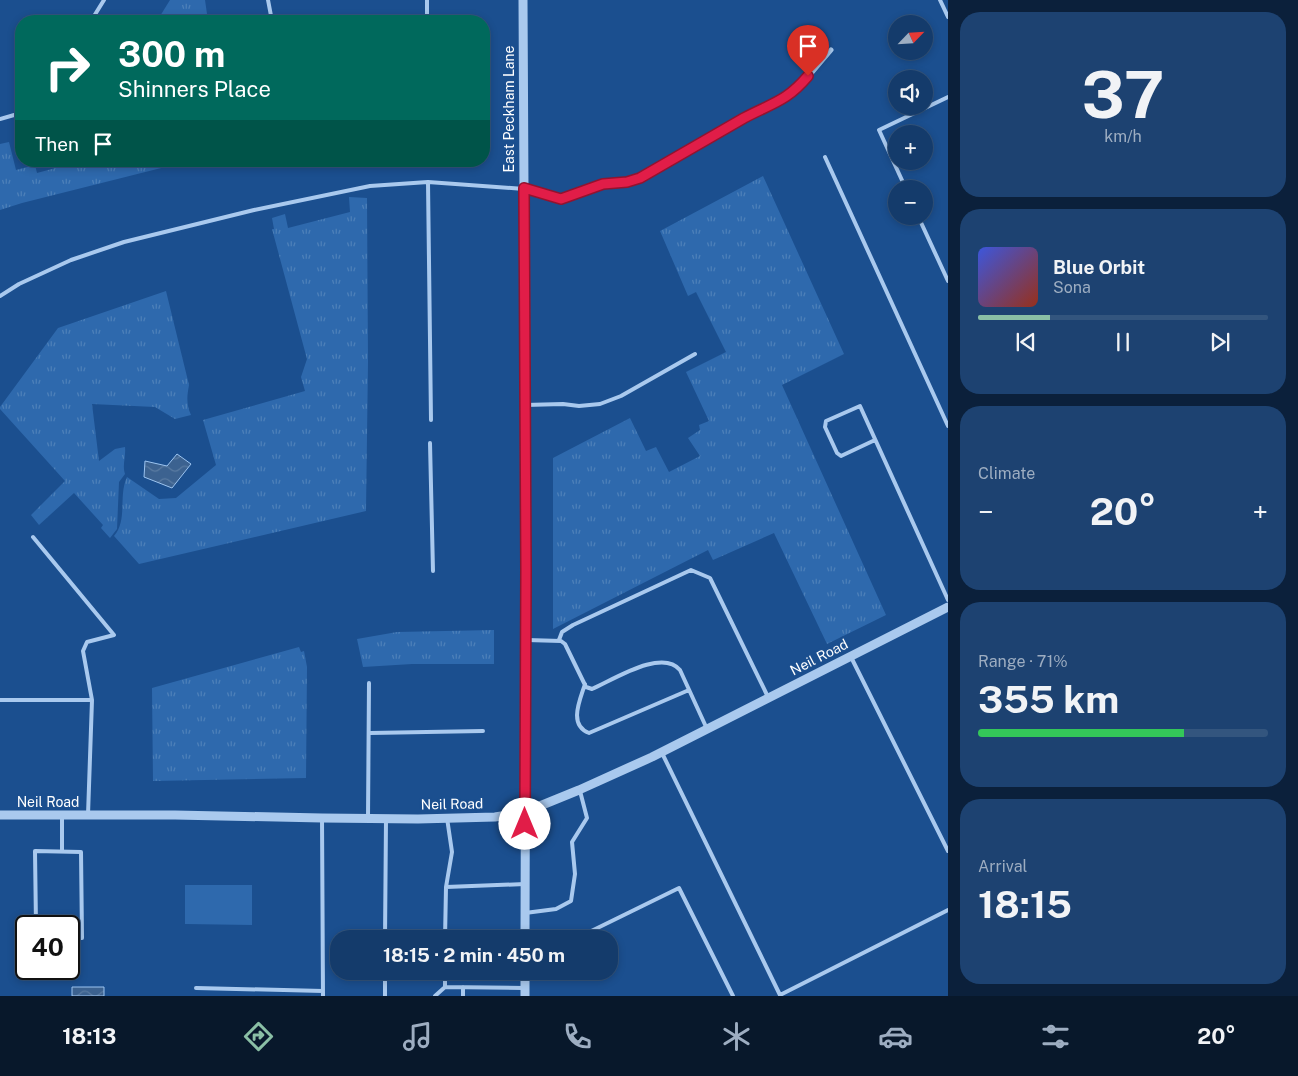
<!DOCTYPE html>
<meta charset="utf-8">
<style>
:root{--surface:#143b6b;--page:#1d4271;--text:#f1f3f6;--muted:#9dadc1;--line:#33557e;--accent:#8abfa5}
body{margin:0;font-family:"Public Sans",sans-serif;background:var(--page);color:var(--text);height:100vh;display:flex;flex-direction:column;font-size:19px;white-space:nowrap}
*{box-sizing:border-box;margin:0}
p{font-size:16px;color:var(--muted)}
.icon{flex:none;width:28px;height:28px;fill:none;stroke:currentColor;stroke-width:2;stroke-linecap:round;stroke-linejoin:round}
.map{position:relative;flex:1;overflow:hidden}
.drawer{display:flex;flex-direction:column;gap:12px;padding:12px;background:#0b203b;width:350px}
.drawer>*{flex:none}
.banner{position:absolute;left:15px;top:15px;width:475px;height:152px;border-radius:20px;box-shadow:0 2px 8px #0003,0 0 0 1px var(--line);background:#00695c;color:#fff;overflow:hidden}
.needle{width:32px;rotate:65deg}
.tools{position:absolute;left:888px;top:15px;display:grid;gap:10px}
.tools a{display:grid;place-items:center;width:45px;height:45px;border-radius:50%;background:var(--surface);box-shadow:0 2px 8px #0003,0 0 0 1px var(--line);font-size:25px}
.speed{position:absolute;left:15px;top:915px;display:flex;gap:10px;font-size:25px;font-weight:700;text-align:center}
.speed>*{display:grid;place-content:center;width:65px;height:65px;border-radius:50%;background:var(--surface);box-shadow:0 2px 8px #0003,0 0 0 1px var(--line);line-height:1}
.speed .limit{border:2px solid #111;border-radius:8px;background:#fff;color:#111}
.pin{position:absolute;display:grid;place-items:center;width:42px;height:42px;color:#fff;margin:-51px -21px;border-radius:50% 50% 50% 0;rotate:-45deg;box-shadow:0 0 5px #0007}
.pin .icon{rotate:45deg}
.me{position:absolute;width:55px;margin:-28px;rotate:0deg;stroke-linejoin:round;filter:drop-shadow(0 0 4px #0008)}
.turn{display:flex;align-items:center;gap:18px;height:105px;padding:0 20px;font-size:22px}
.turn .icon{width:65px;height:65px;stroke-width:2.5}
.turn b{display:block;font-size:35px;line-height:42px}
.then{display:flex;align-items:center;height:48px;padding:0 20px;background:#0003;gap:10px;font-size:19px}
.big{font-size:38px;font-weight:700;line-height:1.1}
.drawer .widget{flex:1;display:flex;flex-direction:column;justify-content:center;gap:8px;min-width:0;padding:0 18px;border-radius:20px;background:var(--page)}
.drawer .dial{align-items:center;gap:0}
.dial b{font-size:65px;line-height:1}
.song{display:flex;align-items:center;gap:15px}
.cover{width:60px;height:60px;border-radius:8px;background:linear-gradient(135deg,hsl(230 70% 55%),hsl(10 70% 35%))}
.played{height:5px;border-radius:2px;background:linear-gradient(90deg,var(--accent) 25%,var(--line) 25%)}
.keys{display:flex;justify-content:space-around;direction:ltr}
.heat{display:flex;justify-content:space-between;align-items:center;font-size:28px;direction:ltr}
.charge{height:8px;border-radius:4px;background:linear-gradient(90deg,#34c759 71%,var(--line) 0)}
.trip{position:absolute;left:330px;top:930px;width:288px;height:50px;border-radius:20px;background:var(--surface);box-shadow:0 2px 8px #0003,0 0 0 1px var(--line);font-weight:700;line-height:50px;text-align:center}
.menu{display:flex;height:80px;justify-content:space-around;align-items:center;background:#08182b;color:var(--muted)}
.menu .icon{width:35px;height:35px}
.menu .on{color:var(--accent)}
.menu b{font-size:22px;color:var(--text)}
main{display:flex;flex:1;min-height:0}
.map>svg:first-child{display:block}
.grass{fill:url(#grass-tufts)}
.garden{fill:#2e69ad}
.water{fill:url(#water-waves);stroke:#9cc4f0}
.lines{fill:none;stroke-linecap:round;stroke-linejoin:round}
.service{stroke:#a9c9ee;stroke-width:4}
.minor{stroke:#a9c9ee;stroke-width:5}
.tertiary{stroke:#a9c9ee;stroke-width:9}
.route-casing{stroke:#92132f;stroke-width:12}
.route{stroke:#e11d48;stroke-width:9}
.labels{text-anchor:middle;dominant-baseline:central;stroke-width:4.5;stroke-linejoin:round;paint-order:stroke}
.street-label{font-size:14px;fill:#fff;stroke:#1b4f8f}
</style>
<main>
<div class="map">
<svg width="948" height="996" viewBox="0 0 948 996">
<defs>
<pattern id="grass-tufts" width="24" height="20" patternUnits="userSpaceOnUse" patternTransform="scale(1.25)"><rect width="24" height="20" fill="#2e69ad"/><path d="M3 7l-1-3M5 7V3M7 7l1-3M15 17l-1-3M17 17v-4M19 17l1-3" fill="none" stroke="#4d80b9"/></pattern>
<pattern id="water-waves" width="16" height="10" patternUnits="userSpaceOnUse" patternTransform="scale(1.25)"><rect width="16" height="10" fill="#3c6290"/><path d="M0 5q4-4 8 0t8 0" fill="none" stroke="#597aa1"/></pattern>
</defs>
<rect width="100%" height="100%" fill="#1b4f8f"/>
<path class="grass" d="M170,0H205L208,21H157Z
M9,142L16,170L35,165L37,173L81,161H189L22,203L0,210V144Z
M763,176L844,354L782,385L886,615L827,644L774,533L713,560L708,550L553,629V458L630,418L646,451L656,447L669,472L700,456L688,438L700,430L699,425L709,421L686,372L726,352L696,292L688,296L660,231Z
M349,197L367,198L368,362L366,511L139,564L114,536C128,520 118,496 127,477L159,499L176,498L216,465L203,420L305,391L301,377L307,359L272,229H274L272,218L285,214L288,228L350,212Z
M166,291L189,385C187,396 186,404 191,415L175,419L155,407L92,404L99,461L115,449L125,447C126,457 122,465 125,474L119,482L117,529L110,538L101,528L103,525L74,493L39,525L31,515L65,481L0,409V407L58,328Z
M494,630V664H412L363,667L357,639L397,632Z
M299,647L301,652L304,651L307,667L306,778L153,781L152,688Z"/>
<path class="garden" d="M185,885H252V925L185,924Z"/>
<path class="water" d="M177,454L191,464L172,488L144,477L145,461L167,466Z
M72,987H104V996H72Z"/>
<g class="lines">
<path class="service" d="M268,0L272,21
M427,0V21
M940,0L948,17
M91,21L104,0
M0,119L21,113
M825,157L948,426
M428,182L431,420
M906,189L879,130L948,97
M918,216L948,281
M0,296L19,284L71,260L124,242L254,210L370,186L428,182L524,189
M525,405L563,404L579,406L600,404L621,396L695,354
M875,440L841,456L837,453L825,427L826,421L860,406L948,600
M430,443L433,571
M33,537L114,635L87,642L83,651L92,700L88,815
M527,640L561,641L565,644L586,687L592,689C613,680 662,648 680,670L707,729
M559,640L562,632L573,625L691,570L710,578L768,697
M851,657L948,851
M585,684C580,700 568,725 589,733L689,690
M0,700H92
M370,733L483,731
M662,753L780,995L948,910
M322,818L323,996
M368,818L369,683
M62,851V816
M446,887L525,884
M525,913L556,909L571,901L575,874L572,842L587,818L580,791
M36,926L35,851L81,852L82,938H69
M385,939L386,819
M445,939L446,887L452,852L447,818
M575,939L679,888L733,996
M385,971V996
M445,971V987L524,988
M463,987V996
M196,988L323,991
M435,996L445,987"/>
<path class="minor" d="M524,189L561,199L603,184L627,182L640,178L746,117L781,101L797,90L831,50"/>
<path class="tertiary" d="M523,0L526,570L525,939
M0,815H175L322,818L418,819L495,817L525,812L579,790L652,757L948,607
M525,971V996"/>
</g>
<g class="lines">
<g class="route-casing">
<path id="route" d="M525,824L526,570L524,188L561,199L603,184L627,182L640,178C675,158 709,138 744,118C772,103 786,102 808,76"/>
</g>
<use href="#route" class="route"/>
</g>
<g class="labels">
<g class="street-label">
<text transform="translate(509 109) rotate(-90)">East Peckham Lane</text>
<text transform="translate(819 657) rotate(-27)">Neil Road</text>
<text x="48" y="802">Neil Road</text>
<text transform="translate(452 804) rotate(-1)">Neil Road</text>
</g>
</g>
</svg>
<div class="tools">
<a><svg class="needle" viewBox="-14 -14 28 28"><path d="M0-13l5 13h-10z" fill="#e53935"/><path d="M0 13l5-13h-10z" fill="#9dadc1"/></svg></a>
<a><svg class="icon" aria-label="sound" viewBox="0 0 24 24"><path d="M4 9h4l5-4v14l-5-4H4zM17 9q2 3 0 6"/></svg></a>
<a>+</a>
<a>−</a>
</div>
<div class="speed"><div class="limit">40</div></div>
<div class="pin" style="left:808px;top:76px;background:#d93025"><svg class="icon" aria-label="arrive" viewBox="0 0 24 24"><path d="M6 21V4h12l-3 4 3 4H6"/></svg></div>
<svg class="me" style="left:525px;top:824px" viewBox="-20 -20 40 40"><circle r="19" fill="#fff"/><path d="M0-13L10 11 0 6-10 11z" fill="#e11d48"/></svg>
<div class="trip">18:15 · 2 min · 450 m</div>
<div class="banner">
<div class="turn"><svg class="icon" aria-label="right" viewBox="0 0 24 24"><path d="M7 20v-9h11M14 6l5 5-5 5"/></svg><div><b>300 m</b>Shinners Place</div></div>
<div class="then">Then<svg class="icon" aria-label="arrive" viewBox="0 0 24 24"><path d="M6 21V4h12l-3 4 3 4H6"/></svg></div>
</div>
</div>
<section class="drawer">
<div class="widget dial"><b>37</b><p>km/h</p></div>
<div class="widget">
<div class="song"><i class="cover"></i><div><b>Blue Orbit</b><p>Sona</p></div></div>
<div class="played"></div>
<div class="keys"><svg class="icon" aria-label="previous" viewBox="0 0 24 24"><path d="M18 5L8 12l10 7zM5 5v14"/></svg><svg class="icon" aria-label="pause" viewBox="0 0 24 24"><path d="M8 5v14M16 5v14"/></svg><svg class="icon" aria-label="next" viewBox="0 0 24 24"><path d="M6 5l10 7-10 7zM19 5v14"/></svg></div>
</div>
<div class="widget"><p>Climate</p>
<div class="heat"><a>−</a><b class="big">20°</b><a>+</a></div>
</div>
<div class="widget"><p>Range · 71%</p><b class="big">355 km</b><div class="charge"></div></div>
<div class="widget"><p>Arrival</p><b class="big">18:15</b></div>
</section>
</main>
<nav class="menu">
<b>18:13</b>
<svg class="icon on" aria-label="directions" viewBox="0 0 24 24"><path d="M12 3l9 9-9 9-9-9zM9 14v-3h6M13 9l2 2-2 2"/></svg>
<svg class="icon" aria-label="music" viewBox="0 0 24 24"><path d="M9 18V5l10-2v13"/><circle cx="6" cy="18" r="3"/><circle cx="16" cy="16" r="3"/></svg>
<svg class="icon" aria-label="phone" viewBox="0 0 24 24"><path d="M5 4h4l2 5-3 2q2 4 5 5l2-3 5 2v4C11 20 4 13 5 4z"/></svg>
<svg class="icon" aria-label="climate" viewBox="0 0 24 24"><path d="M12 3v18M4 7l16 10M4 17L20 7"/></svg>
<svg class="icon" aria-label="car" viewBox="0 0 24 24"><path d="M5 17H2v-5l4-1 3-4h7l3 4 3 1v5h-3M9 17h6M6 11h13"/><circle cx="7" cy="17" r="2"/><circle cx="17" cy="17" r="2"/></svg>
<svg class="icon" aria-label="filters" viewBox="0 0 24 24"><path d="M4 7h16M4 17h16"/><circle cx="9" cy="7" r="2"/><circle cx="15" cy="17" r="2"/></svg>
<b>20°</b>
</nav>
